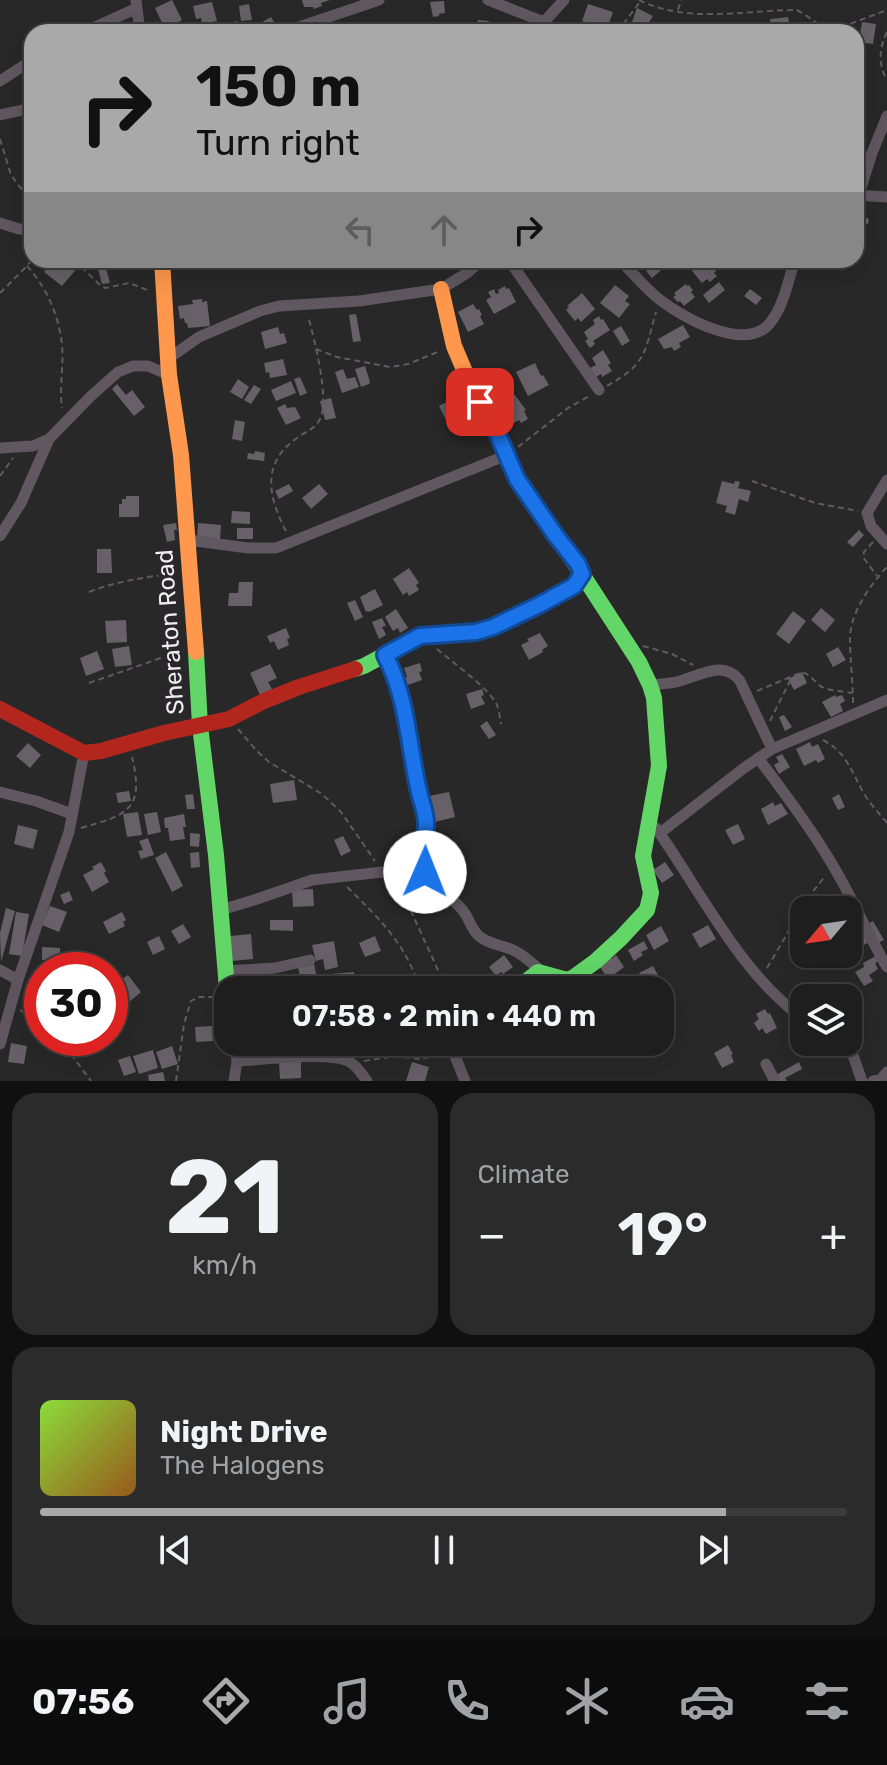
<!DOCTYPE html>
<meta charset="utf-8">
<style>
:root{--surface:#1e1e1e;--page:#2b2b2b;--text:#f1f3f6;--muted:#a1a2a4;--line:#3c3c3c;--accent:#a9a9a9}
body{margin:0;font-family:Rubik,sans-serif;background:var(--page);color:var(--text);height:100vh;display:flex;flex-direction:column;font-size:30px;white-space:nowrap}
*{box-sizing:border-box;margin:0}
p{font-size:26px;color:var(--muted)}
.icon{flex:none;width:44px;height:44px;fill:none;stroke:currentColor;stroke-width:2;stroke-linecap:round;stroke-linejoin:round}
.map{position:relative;height:1081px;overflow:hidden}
.drawer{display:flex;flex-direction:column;gap:12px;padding:12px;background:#101010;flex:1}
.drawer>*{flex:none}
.banner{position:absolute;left:24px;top:24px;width:840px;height:244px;border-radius:24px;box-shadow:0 8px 32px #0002,0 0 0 2px var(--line);background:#a9a9a9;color:#111;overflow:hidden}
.needle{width:52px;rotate:241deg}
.fabs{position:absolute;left:790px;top:896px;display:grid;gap:16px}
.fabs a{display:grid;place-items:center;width:72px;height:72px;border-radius:16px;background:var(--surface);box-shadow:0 8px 32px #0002,0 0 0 2px var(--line);font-size:40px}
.speed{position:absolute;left:24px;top:952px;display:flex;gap:16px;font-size:40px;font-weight:700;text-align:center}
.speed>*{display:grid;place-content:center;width:104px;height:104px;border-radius:50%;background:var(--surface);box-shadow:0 8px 32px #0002,0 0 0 2px var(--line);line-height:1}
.speed .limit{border:12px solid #d22;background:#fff;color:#111}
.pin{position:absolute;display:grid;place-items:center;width:68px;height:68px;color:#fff;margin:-34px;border-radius:16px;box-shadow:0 4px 12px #0006}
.me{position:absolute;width:88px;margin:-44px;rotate:1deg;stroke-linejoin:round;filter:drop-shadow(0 0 6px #0008)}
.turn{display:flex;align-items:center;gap:28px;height:168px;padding:0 40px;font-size:36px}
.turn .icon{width:104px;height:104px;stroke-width:2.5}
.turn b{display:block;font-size:56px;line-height:68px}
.lanes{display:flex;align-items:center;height:76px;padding:0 40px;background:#0003;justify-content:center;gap:40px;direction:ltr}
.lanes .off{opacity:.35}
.big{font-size:60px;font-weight:600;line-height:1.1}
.drawer .widget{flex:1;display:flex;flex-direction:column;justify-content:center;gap:12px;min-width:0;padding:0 28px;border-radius:24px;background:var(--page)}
.drawer .dial{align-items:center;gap:0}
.dial b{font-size:104px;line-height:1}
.song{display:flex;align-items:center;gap:24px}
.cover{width:96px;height:96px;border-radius:12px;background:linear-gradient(135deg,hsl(90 70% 55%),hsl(30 70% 35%))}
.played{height:8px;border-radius:4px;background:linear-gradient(90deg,var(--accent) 85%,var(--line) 85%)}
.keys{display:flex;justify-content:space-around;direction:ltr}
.heat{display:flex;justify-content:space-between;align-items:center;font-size:44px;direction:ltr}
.drawer .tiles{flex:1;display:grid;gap:12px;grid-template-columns:1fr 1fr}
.widget:last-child{grid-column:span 2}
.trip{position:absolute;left:214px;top:976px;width:460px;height:80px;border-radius:24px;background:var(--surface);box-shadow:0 8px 32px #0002,0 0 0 2px var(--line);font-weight:600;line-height:80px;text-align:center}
.tab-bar{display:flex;height:128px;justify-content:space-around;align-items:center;background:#0c0c0c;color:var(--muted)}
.tab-bar .icon{width:56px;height:56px}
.tab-bar .current{color:var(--accent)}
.tab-bar b{font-size:36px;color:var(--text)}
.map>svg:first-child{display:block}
.building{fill:#676068}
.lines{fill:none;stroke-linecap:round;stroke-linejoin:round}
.path{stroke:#605b60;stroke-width:2;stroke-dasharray:6 4;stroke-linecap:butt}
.street{stroke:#605760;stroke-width:11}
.fast{stroke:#63d668;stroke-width:16}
.slow{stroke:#ff974d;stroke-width:16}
.jam{stroke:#b3261e;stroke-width:16}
.route-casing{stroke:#114b97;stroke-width:20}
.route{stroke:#1a73e8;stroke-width:14}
.labels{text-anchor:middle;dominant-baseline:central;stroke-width:8;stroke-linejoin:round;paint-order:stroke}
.street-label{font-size:24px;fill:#efeeef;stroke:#292729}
</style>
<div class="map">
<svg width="887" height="1081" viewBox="0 0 887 1081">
<rect width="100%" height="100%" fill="#282828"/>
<path class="building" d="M172,0L182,20L165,29L155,8Z
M302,0H330L321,3L322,6L314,9L313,7H304Z
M444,1L445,13L439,14V16L433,17L430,2Z
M212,2L217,21L202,24L201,18L196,19L193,6Z
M249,4L252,20L241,21L239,6Z
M588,4L613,12L607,29L582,21Z
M637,8L653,16L646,27L639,23L637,29L631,25Z
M271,17L277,27L267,32H251L250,29Z
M788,17L790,27L785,28V32H769L768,27L771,26L770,19Z
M478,20L489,21L488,27L498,28L497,32H476Z
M237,21L238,26L241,25L244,32H222L220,26Z
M862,22L876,24L873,44L859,42Z
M188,23L192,32H170Z
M856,214L869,219L868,224L863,223L857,243Z
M54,260H69L78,267L62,286L44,272Z
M642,260H665L668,264L652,278L646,271L649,269Z
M705,260H707L716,271L714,273L717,276L710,282L707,279L702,283L692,271Z
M106,268L110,283L102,284L98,269Z
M719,282L725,290L709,303L703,295Z
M686,284L687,286L689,285L693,290L691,292L695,297L684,306L680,301L678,302L673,297L676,295L674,293Z
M615,285L629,296L625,301L630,304L619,318L600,303Z
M505,286L506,289L509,288L516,302L494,314L486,300L491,297L488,292L494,289L496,294L499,293L498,290Z
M750,289L762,298L756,305L744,296Z
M582,293L595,309L581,322L578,318L575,321L566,310L569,307L567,306Z
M202,299V302L207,301L210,326L188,328L187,323H185L184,318L180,319L178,306L193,304L192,300Z
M473,304L477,310L479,309L482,315L480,316L484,324L468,332L458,312Z
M356,314L361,341L353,342L349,315Z
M599,316L601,320L603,319L610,330L593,341L595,344L590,348L585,341L588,339L584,332L595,324L593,320Z
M683,325L690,337L679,343L681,347L674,351L672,347L664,349L658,339Z
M621,326L630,341L622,346L613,331Z
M278,327L280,334L284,333L287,343L265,349L261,332Z
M603,350L611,363L608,365L612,371L602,377L601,374L596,377L590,368L596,365L592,358Z
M283,359L287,375L270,378L269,372L266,373L264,363Z
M535,363L541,376L543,375L549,385L528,396L516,372Z
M365,366L370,382L369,384L361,387L355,369Z
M343,369L347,379L355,377L359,387L342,393L335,372Z
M300,377L307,393L300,396L294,379Z
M238,379L249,387L242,399L230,392Z
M291,381L296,393L276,401L271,390Z
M117,384L126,395L132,390L145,407L134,416L112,389Z
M254,385L261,389L251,404L244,400Z
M515,395L526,410L524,411L528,419L521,423L519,420L508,426L507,423L502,426L498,419L503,417L499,408L510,402L508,399Z
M331,398L336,418L325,420L320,401Z
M454,398L463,416L448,424L439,406Z
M285,404L287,408L295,407L301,418L286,425L277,408Z
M235,420L245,422L242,441L232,439Z
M255,451L265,453L264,461L247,459L248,453L254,454Z
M722,481L734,484L735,481L740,482L738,488L751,491L748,502L739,499L735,515L725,512L727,506L716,503Z
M289,484L293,491L279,499L275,491Z
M319,484L328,494L311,509L302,498Z
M126,496H139V517H119V504H122V499H126Z
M232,511L250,512V524L231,523Z
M176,523L177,530H174L175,540L167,542L163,525Z
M198,523L221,525L220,540L197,538Z
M237,528H253V539H237Z
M859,530L864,535L853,547L847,542Z
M97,549H111L112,573H97Z
M409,568L419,583L416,585L419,590L409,596L407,592L403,595L393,579Z
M239,582H253L252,606H228L229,593H238Z
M375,589L383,605L369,612L368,611L366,612L360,597Z
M355,600L363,617L355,621L347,603Z
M821,608L835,620L825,632L811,620Z
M396,609L408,628L400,633L398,628L393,631L385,617Z
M793,611L806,621L789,644L776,634Z
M382,618L386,626L382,627L386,635L379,639L372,622Z
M126,620L127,642L107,643L105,621Z
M286,628L290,638L287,639L289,645L278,650L274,641L270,643L267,636Z
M540,633L548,646L542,650L543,652L529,660L521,645L529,641L527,639Z
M129,646L132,665L115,667L112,649Z
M838,647L846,660L833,667L826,654Z
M97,651L104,669L86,676L80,658Z
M420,663L422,671L419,672L422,680L405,686L402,678L407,677L404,668Z
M270,664L277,678L268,682L272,689L260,695L250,673Z
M802,672L807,683L794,690L788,679Z
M482,689L484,695L481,696L485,704L471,709L466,694Z
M835,695L836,697L842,695L845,701L840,704L843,711L831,717L822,702Z
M784,715L792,727L785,731L779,717Z
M487,721L496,735L489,739L480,726Z
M810,742L812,747L818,744L825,759L818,763L816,760L804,766L796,749Z
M28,743L41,755L30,768L16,756Z
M782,754L790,767L779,774L774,765L779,762L776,757Z
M294,780L297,800L273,803L270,784Z
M129,791L131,801L118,803L116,793Z
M449,792L455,817L435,822L429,796Z
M193,794L195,809H187L185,795Z
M839,794L845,807L838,810L832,798Z
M773,802L775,806L781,803L788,814L768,825L761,809Z
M138,812L142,835L127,837L123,814Z
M157,812L161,832L148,835L144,814Z
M184,814L186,827H183L185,839L170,841L168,828H165L164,818Z
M738,824L745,839L733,845L725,830Z
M18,825L38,830L33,849L14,844Z
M190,833L200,834L199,847L190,846Z
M343,836L351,851L341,856L334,840Z
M148,838L154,855L141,859L138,851L143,850L139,841Z
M448,842L449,848L457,845L462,861L441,867L434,847Z
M431,849L441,868L460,863L462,868L441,874L438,866L435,868L438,872L433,876L420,854Z
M166,852L183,886L172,892L155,858Z
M199,852L200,867L191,868L190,853Z
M101,862L106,871L104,873L109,882L92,892L83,875L94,869L92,867Z
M665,862L674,875L662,883L653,870Z
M313,889L314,906L293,907L292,890Z
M69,891L73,900L64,904L60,895Z
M50,906L67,912L59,932L42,925Z
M6,908L15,911L1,962L0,933Z
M16,912L29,914L22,956L9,954Z
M122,912L126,920L123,922L125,926L109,934L103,922Z
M270,920H293V931L270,930Z
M873,921L884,940L876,944L866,925Z
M183,924L191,937L179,944L171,931Z
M708,925L716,939L700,948L692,934Z
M661,926L669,941L654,950L646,935Z
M862,930L869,942L848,954V939Z
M251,934L253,959L232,961L230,936Z
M159,936L165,949L153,955L147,942Z
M375,936L381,951L365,957L359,943Z
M334,941L338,967L325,970L323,959L316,961L312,945Z
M644,941L648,949L641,952L643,955L634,961L628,950Z
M42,947L60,948V961L42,960Z
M504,955L513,967L503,974L501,972L496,976L489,967Z
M608,955L611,959L616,955L624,967L608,979L600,967Z
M878,955L881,960L875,963L878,969L869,975L873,981L864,986L855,972L864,967L863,963Z
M314,964L319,987L304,990L298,968Z
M653,966L659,977L645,985L639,973Z
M354,972L355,990H333L331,974Z
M627,974L635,988L620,990L615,981Z
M128,975L141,992L128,1003L114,985Z
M593,981L599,990H574L581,985L582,988Z
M804,983L812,994L804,998V1002L794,1010L788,1001L799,993L797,989Z
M765,1009L768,1014L770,1013L777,1028L766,1034L762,1028L759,1031L754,1023L759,1019L756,1014Z
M212,1026L213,1041L196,1042L195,1027Z
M416,1042H436V1051L417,1052Z
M11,1043L27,1046L24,1064L8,1062Z
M728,1045L733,1054L731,1055L734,1062L722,1068L714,1053Z
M172,1046L178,1064L162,1069L156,1052Z
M153,1050L158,1068L139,1074L133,1056Z
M130,1056L136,1072L124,1076L118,1060Z
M279,1062H301V1078L280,1079Z
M412,1062L429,1067L425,1081H406Z
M799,1062L802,1069L785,1078L787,1081H779L776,1075Z
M163,1072L165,1081H149L148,1075Z"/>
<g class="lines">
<path class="path" d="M639,0C687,24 746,10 797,10C810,17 819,27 834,30L887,10
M678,10L681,0
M617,32L640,2
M887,32C879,48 878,65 887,80
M0,139L11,175L32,203
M74,260L102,287L106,288L129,283L150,291
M27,266C47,288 59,316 62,345C64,366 59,387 62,408
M0,293L27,266L32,259
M316,349L337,357L390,367L408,364L440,351
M607,386C647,363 644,354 656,312
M518,447L568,408L591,395
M0,476L13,458
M752,481L815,503L858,511
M286,531C268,497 261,463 297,438C305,432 315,429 320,419C330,399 314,338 308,316
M873,542L864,552L863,557L877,576
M89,592C119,580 146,578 178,572
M643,646L672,654L693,665
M437,649C452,662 489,688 497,705C499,711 500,718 501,724
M89,683L184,650
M757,691L802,672C812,675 815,684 824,688C832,691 843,691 852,693
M853,703C853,682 850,660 850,639C850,613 870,585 887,567
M770,721L792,677
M238,729L256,750L269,762L322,794L341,812L375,861
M823,740C848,753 852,774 866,797C872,806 880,814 887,823
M81,828C127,815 145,810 132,757
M393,886L411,911L438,970L449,990
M347,887C379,918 407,945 420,990
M767,968L790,929L798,911L825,876
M20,1010L42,1025
M59,1038L91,1081
M364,1061L396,1056L419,1059L445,1054
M176,1081L184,1024L191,1001L198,997H214"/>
<path class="street" d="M136,0L140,32
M488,0L544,22
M84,32L137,8
M289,32L296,28L379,0
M540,32L544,22L564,0
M0,81L32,60
M0,115L32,108
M859,194L872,153L887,116
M856,195L887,197
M0,223L19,229L32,230
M509,260L599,390
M620,260C633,273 645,288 659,299C683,318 746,353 770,323C784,306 788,280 795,260
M169,358L199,337L260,311L279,306L359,301L441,289L467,273L482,260
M0,448L33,446L49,439L91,396L118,372L133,366H148L169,375
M887,480L867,513L871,526L887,544
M0,536L21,503L49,439
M188,540L248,548H276L507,455
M385,655C406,696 408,741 417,786C420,798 425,809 426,822C428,838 416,853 424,870C434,889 455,897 466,915C470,922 472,930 479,936C488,944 501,945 513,950C524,955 533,964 542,972
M650,685C658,684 668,684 676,682C698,677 723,658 740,681L772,749
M758,758C784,792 810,827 832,864C852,897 867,933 887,967
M0,792L36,801L72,814
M656,828C700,890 741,975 804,1019
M660,833L744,768L772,749L887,700
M221,910L254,900L312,880L382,872L434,884
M0,970L18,980
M225,971L275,968L310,960
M848,1041L862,1081
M455,1042L453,1051L465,1081
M0,1044L18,980L69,832L84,753
M237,1061C262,1060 331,1051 350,1062C357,1066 362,1074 367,1081
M766,1064L775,1081
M234,1081L237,1061L235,1042
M873,1081L881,1079L887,1072"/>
<path class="fast" d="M196,652L200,726L216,855L228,1001
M355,669L364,666L420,636L476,632L493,627L574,586L582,574L517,479L499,437L481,405
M515,990L538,972L567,980L574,977L596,961L621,938L647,910L651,893L643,856L659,766L654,698L650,685L639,662L582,574"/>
<path class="slow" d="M162,260L169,375L181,455L196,652
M441,289L454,346L471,386L481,405"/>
<path class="jam" d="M0,709L84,753L101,751L164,733L229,719L264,701L299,687L355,669"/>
</g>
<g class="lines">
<g class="route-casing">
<path id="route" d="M425,872C416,849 427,844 426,823C426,811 420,799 418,787C408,741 407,697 385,655L420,636L476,632L493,627L539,605L574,586L582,574L578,564L556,536L517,479L499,437L480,402"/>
</g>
<use href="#route" class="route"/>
</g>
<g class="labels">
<g class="street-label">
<text transform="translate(170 632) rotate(-94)">Sheraton Road</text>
</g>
</g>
</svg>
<div class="fabs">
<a><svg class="needle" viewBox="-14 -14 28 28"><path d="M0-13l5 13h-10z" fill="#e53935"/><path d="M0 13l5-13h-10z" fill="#a1a2a4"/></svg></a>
<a><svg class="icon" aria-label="layers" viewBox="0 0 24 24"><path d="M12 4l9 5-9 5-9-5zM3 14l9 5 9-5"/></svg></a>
</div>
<div class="speed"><div class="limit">30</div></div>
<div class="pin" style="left:480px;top:402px;background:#d93025"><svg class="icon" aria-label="arrive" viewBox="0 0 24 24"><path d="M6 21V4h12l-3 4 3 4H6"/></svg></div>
<svg class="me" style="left:425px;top:872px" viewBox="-20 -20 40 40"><circle r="19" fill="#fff"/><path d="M0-13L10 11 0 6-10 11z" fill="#1a73e8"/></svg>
<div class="trip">07:58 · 2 min · 440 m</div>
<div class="banner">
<div class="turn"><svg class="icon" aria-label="right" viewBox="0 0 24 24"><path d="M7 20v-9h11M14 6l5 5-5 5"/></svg><div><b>150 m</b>Turn right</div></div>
<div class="lanes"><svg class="icon off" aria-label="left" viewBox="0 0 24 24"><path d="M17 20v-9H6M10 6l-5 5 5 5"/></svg><svg class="icon off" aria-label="ahead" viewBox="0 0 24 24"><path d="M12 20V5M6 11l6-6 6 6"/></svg><svg class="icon" aria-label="right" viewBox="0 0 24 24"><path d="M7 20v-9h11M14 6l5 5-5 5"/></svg></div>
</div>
</div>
<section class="drawer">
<div class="tiles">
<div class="widget dial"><b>21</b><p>km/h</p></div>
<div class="widget"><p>Climate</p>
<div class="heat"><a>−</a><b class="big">19°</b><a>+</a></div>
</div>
<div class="widget">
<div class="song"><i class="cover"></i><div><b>Night Drive</b><p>The Halogens</p></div></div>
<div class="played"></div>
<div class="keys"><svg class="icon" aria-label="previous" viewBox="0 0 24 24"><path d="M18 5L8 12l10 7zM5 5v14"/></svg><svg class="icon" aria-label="pause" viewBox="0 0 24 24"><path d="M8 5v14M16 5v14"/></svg><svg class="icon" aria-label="next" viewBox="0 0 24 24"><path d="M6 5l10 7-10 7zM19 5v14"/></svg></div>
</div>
</div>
</section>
<nav class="tab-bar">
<b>07:56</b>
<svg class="icon current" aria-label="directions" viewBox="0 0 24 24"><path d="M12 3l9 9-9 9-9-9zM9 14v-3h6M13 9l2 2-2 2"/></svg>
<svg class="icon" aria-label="music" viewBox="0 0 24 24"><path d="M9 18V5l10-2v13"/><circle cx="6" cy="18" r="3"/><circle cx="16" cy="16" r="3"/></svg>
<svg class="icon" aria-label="phone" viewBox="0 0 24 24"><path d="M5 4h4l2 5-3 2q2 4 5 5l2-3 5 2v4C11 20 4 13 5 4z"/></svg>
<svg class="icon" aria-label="climate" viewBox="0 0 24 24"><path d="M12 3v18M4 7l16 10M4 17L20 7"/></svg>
<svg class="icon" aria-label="car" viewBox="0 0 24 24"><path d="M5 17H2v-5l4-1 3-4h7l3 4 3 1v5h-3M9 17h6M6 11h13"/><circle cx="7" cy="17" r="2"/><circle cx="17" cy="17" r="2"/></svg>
<svg class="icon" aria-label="filters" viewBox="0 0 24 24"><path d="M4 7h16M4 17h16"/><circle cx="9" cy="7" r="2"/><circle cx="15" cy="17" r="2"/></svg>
</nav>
